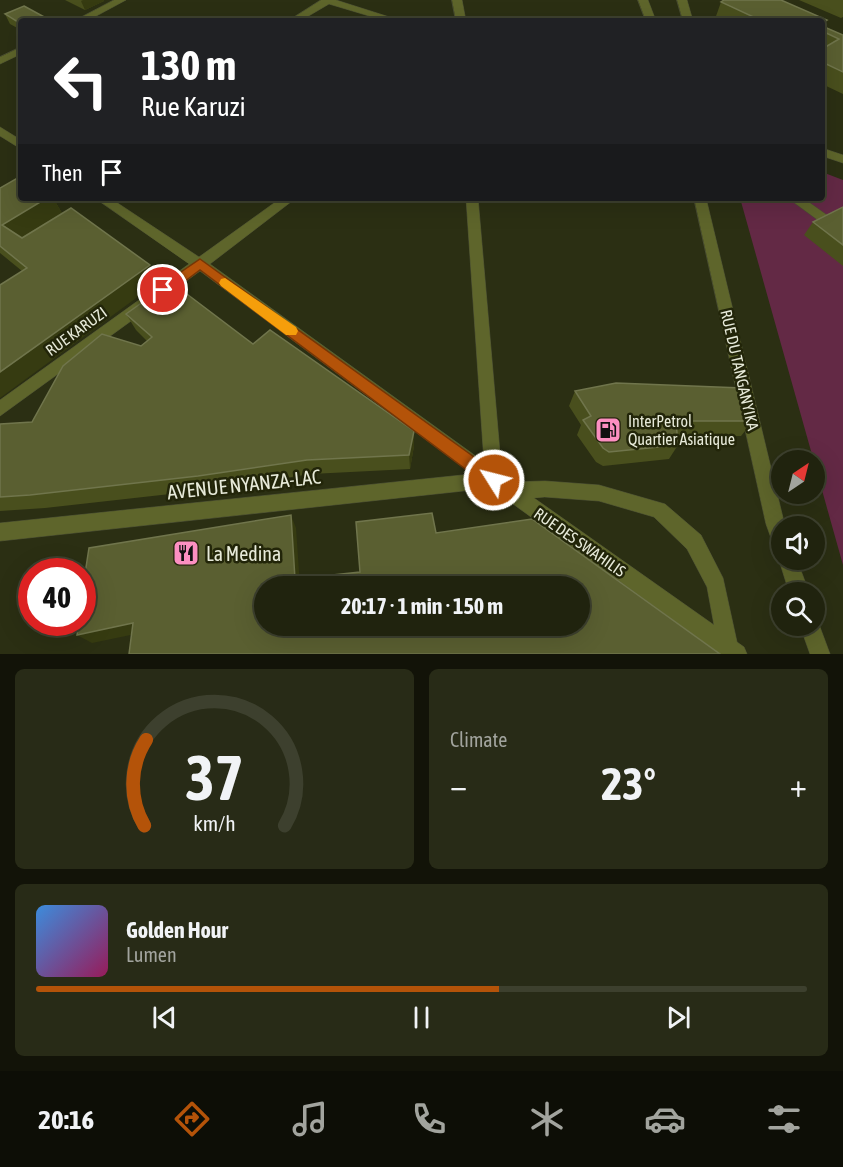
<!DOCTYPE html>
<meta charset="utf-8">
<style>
:root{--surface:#20230e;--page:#282b17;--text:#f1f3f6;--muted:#a2a49e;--line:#3d402e;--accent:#b45309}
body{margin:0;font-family:"Asap Condensed",sans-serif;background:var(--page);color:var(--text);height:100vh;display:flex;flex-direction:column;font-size:22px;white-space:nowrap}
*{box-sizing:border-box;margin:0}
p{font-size:20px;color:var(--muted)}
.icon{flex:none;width:33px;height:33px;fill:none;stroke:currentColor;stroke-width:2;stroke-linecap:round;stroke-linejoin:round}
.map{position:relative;height:654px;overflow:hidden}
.drawer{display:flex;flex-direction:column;gap:15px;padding:15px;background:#121308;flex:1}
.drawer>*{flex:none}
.hud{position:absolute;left:18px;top:18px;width:807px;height:183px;border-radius:6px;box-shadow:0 6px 24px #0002,0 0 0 2px var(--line);background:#202124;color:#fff;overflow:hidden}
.needle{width:39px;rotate:35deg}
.controls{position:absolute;left:771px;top:450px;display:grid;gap:12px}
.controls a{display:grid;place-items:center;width:54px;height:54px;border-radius:50%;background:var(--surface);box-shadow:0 6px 24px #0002,0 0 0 2px var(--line);font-size:30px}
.speed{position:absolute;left:18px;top:558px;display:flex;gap:12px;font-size:30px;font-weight:700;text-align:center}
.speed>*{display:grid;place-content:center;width:78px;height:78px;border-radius:50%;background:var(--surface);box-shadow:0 6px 24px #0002,0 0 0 2px var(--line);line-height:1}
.speed .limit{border:9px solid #d22;background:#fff;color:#111}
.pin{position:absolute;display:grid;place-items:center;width:51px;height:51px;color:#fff;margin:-26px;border:3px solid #fff;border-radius:50%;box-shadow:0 2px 6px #0007}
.me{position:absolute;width:66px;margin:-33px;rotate:306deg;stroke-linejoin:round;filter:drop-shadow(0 0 4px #0008)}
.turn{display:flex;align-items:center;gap:21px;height:126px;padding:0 24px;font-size:27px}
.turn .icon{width:78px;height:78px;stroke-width:2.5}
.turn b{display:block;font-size:42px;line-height:51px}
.then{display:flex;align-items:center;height:57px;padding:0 24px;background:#0003;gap:12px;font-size:22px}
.big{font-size:45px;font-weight:700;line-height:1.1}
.drawer .widget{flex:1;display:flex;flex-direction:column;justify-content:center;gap:9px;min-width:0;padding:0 21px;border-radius:9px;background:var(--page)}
.drawer .dial{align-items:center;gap:0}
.dial svg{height:156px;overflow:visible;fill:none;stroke:var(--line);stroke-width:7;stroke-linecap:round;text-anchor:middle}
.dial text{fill:var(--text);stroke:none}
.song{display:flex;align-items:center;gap:18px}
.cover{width:72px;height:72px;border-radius:9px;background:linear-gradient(135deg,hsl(210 70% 55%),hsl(330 70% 35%))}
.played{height:6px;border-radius:3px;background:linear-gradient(90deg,var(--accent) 60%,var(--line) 60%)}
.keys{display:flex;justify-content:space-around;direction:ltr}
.heat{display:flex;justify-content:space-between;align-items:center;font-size:33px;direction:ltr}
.drawer .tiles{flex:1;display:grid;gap:15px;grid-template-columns:1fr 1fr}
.widget:last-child{grid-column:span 2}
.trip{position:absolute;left:254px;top:576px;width:336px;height:60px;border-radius:30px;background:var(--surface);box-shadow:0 6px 24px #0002,0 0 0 2px var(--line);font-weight:700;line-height:60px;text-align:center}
.tabs{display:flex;height:96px;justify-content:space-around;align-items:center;background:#0d0e06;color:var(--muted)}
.tabs .icon{width:42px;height:42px}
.tabs .selected{color:var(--accent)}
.tabs b{font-size:27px;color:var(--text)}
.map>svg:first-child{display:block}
.green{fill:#632945}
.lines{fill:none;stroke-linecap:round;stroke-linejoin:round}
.minor-casing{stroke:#494d33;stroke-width:1}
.minor{fill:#5e652b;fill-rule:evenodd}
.wall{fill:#494f1d}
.shaded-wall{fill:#363b11}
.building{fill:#5a5f31;stroke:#70754c;stroke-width:1.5;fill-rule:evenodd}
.route{fill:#b45309;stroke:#753606;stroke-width:1.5}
.slow{fill:#f59e0b}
.labels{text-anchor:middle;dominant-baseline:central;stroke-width:5;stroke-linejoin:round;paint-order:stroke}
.street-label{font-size:16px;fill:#e7ead9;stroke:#222509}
.poi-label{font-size:16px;fill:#e7ead9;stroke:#222509;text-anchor:start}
.near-street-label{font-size:20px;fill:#e7ead9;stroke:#222509}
.near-poi-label{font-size:20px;fill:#e7ead9;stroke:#222509;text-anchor:start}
</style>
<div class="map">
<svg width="843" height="654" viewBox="0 0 843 654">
<rect width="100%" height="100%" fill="#2b2f13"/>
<path class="green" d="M822,172L843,180V565L740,198H822Z"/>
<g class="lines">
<g class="minor-casing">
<path id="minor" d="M114,0H126L87,21H74Z
M321,0H336L402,21H386L329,4L300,21H288Z
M452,0H462L466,21H456Z
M638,0H648L656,21H646Z
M677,0H687L693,21H683Z
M21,47V54L0,64V57Z
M0,127L21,140V149L0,136Z
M822,148L843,155V163L822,156Z
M95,198H110L199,257L281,198H296L210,264L484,462L466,198H478L502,476L512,482L545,481L599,485L665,504L701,535L723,578L737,642L744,647L747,654H720L491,488L0,541V523L472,474L200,271L0,416V400L189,264ZM545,497L599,501L654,517L687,549L707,587L714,625L534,498Z
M694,198H706L785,526H782V551L775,549L766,524Z
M788,198H803L838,223L831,228L826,226Z
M781,553L782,560H797L809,592H789L779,560Z
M814,618L817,619L830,654H810L800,626H814Z"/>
</g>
<use href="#minor" class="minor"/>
</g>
<path class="wall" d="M65,0H103L104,1L85,10Z
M799,0H843V17L841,18Z
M721,2L827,20L824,27L843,35V94L822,84V21H719L715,19Z
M5,14L21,21V30L10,24Z
M0,188L21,198H53L62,213L21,238L158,282L22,271L0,253Z
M843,207V266L804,235L813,222Z
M126,314L253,344L414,446L410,469L311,474L206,490L45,508L0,511V424L32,422L147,341L136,330Z
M575,391L753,421L741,436H677L678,445L669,459L603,466L596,462L577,435L581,425L569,406Z"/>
<path class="shaded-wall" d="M83,0H103L104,1L85,10L81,1Z
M47,198H53L62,213L14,242L2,225Z
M150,265L158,282L0,398V372Z
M414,431V446L410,469L409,455Z
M291,515L296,528L300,586L295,579Z
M133,623L145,632L92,643L77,635Z"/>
<path class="building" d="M724,0H781L827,20L822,23V21H762L721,2Z
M24,6L48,19L44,21H21V24L5,14Z
M822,26L843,35V72L822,62V49L839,39L822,31Z
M21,176V198H47L2,225L22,238L71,208L150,265L0,372V285L27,268L0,246V188Z
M843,207V245L813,222Z
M171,282L253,344L270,330L414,431L409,455L307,460L198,476L30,495L0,497V424L32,422L63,366L102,334L141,346L152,337L126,314Z
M616,383L742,388L753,421H676L678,445L609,452L603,448L583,420L591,416L575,391Z
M432,513L436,533L532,519L720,654H129L133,623L77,635L79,622H82V593L89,548L291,515L295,579L360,572L356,522ZM264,586H579V626H264Z"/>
<path class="route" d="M200,259L499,475L502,480L499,486L494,488L488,486L200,270L168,294H159L157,290L159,287Z"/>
<path class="slow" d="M225,278L296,327L298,331L296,335H286L221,286L219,283L221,279Z"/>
<defs>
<g id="fuel-square" transform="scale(1.35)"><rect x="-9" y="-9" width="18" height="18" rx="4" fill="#fc8fc1" stroke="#222509"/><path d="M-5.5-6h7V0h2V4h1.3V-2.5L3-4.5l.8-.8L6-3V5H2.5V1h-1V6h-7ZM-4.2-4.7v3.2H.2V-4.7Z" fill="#111"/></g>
<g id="restaurant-square" transform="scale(1.35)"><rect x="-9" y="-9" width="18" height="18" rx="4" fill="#fc8fc1" stroke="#222509"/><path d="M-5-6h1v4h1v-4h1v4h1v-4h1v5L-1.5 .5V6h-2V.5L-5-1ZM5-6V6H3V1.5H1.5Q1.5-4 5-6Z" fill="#111"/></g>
</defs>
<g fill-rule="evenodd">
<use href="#fuel-square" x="608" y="430"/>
<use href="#restaurant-square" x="186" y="553"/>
</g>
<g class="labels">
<g class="street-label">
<text transform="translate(76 331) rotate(-36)">RUE KARUZI</text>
<text transform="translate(740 370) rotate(77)">RUE DU TANGANYIKA</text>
<text transform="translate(580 542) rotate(35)">RUE DES SWAHILIS</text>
</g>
<g class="poi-label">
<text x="628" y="421">InterPetrol<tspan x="628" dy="18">Quartier Asiatique</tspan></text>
</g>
<g class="near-street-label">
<text transform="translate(244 484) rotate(-6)">AVENUE NYANZA-LAC</text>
</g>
<g class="near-poi-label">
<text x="206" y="553">La Medina</text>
</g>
</g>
</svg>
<div class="controls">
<a><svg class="needle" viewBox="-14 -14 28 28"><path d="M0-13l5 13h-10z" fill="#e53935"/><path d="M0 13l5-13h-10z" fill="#a2a49e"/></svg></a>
<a><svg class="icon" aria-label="sound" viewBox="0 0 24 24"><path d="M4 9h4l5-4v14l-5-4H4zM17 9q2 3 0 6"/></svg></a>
<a><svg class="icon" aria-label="search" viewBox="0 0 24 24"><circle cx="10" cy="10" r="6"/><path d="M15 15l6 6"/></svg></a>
</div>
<div class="speed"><div class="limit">40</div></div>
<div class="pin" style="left:163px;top:290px;background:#d93025"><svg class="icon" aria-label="arrive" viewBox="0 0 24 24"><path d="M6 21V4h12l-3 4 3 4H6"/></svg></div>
<svg class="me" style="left:494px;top:480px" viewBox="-20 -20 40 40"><circle r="17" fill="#b45309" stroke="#fff" stroke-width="3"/><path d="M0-11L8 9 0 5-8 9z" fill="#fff"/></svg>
<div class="trip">20:17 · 1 min · 150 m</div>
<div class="hud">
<div class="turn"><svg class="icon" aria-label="left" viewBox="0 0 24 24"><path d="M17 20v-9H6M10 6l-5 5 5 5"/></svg><div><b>130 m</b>Rue Karuzi</div></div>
<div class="then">Then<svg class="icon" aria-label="arrive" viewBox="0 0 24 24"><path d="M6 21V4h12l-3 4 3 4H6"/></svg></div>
</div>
</div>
<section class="drawer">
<div class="tiles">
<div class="widget dial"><svg viewBox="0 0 100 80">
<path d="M14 69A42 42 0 1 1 86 69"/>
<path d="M14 69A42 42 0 0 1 15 25" stroke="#b45309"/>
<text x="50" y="56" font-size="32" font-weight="700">37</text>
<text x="50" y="72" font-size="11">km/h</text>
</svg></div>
<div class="widget"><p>Climate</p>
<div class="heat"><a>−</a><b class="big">23°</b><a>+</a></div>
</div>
<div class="widget">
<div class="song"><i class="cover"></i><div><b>Golden Hour</b><p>Lumen</p></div></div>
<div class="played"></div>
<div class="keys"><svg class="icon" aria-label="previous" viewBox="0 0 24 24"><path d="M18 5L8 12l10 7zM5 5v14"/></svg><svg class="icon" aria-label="pause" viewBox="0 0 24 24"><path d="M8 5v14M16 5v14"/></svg><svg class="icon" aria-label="next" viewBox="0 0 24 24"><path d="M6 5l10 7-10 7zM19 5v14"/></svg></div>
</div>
</div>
</section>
<nav class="tabs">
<b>20:16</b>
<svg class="icon selected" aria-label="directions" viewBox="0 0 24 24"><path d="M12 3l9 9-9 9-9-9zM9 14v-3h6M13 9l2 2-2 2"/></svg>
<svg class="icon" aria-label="music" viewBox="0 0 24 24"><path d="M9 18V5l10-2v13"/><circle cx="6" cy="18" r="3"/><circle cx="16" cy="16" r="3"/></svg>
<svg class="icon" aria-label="phone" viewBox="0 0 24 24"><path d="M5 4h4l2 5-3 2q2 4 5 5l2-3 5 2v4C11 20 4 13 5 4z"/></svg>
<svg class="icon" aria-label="climate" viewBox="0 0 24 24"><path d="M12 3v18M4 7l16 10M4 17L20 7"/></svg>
<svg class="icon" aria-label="car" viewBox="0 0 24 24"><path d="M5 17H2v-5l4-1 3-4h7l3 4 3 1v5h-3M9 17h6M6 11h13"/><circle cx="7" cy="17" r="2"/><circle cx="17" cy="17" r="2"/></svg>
<svg class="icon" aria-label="filters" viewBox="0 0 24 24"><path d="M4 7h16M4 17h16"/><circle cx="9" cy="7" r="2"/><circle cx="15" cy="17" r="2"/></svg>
</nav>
